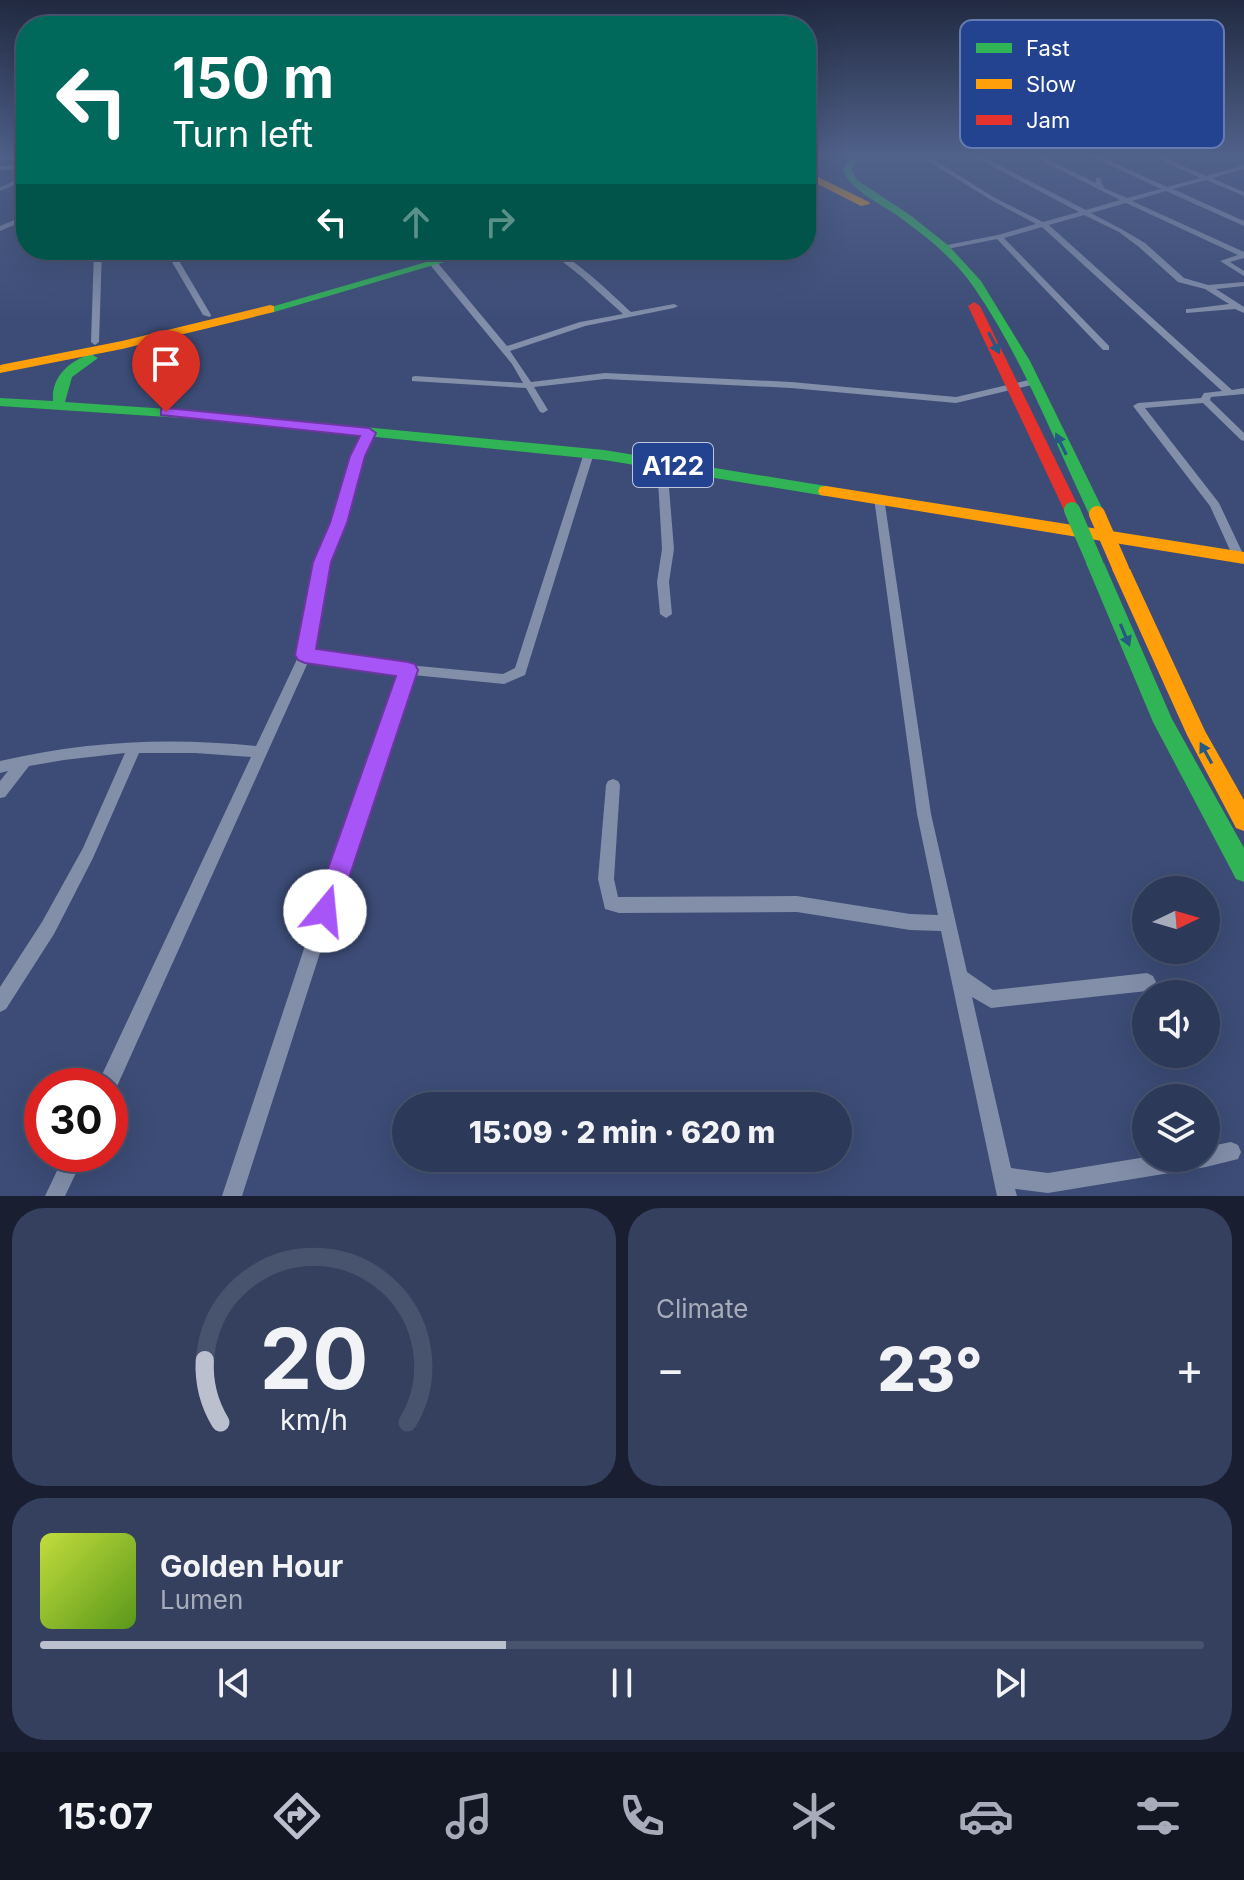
<!DOCTYPE html>
<meta charset="utf-8">
<style>
:root{--surface:#2d3958;--page:#35405e;--text:#f1f3f6;--muted:#a7acba;--line:#48536e;--accent:#bbc0cf}
body{margin:0;font-family:Inter,sans-serif;background:var(--page);color:var(--text);height:100vh;display:flex;flex-direction:column;font-size:30px;white-space:nowrap}
*{box-sizing:border-box;margin:0}
p{font-size:26px;color:var(--muted)}
.icon{flex:none;width:44px;height:44px;fill:none;stroke:currentColor;stroke-width:2;stroke-linecap:round;stroke-linejoin:round}
.map{position:relative;height:1196px;overflow:hidden}
.side{display:flex;flex-direction:column;gap:12px;padding:12px;background:#191f30;flex:1}
.side>*{flex:none}
.hud{position:absolute;left:16px;top:16px;width:800px;height:244px;border-radius:32px;box-shadow:0 8px 32px #0002,0 0 0 2px var(--line);background:#00695c;color:#fff;overflow:hidden}
.needle{width:52px;rotate:85deg}
.tools{position:absolute;left:1132px;top:876px;display:grid;gap:16px}
.tools a{display:grid;place-items:center;width:88px;height:88px;border-radius:50%;background:var(--surface);box-shadow:0 8px 32px #0002,0 0 0 2px var(--line);font-size:40px}
.speed{position:absolute;left:24px;top:1068px;display:flex;gap:16px;font-size:40px;font-weight:700;text-align:center}
.speed>*{display:grid;place-content:center;width:104px;height:104px;border-radius:50%;background:var(--surface);box-shadow:0 8px 32px #0002,0 0 0 2px var(--line);line-height:1}
.speed .limit{border:12px solid #d22;background:#fff;color:#111}
.pin{position:absolute;display:grid;place-items:center;width:68px;height:68px;color:#fff;margin:-82px -34px;border-radius:50% 50% 50% 0;rotate:-45deg;box-shadow:0 0 8px #0007}
.pin .icon{rotate:45deg}
.me{position:absolute;width:88px;margin:-44px;rotate:17deg;stroke-linejoin:round;filter:drop-shadow(0 0 6px #0008)}
.turn{display:flex;align-items:center;gap:28px;height:168px;padding:0 24px;font-size:36px}
.turn .icon{width:104px;height:104px;stroke-width:2.5}
.turn b{display:block;font-size:56px;line-height:68px}
.lanes{display:flex;align-items:center;height:76px;padding:0 24px;background:#0003;justify-content:center;gap:40px;direction:ltr}
.lanes .off{opacity:.35}
.big{font-size:60px;font-weight:800;line-height:1.1}
.side .widget{flex:1;display:flex;flex-direction:column;justify-content:center;gap:12px;min-width:0;padding:0 28px;border-radius:32px;background:var(--page)}
.side .dial{align-items:center;gap:0}
.dial svg{height:208px;overflow:visible;fill:none;stroke:var(--line);stroke-width:7;stroke-linecap:round;text-anchor:middle}
.dial text{fill:var(--text);stroke:none}
.song{display:flex;align-items:center;gap:24px}
.cover{width:96px;height:96px;border-radius:12px;background:linear-gradient(135deg,hsl(70 70% 55%),hsl(90 70% 35%))}
.played{height:8px;border-radius:4px;background:linear-gradient(90deg,var(--accent) 40%,var(--line) 40%)}
.keys{display:flex;justify-content:space-around;direction:ltr}
.heat{display:flex;justify-content:space-between;align-items:center;font-size:44px;direction:ltr}
.side .tiles{flex:1;display:grid;gap:12px;grid-template-columns:1fr 1fr}
.widget:last-child{grid-column:span 2}
.trip{position:absolute;left:392px;top:1092px;width:460px;height:80px;border-radius:40px;background:var(--surface);box-shadow:0 8px 32px #0002,0 0 0 2px var(--line);font-weight:800;line-height:80px;text-align:center}
.tab-bar{display:flex;height:128px;justify-content:space-around;align-items:center;background:#121723;color:var(--muted)}
.tab-bar .icon{width:56px;height:56px}
.tab-bar .on{color:var(--accent)}
.tab-bar b{font-size:36px;color:var(--text)}
.map>svg:first-child{display:block}
.lines{fill:none;stroke-linecap:round;stroke-linejoin:round}
.street{fill:#838ea9;fill-rule:evenodd}
.fast{fill:#30b455;fill-rule:evenodd}
.slow{fill:#ff9f0a;fill-rule:evenodd}
.jam{fill:#e5322d;fill-rule:evenodd}
.fast-bridge{stroke:#30b455;stroke-width:16}
.slow-bridge{stroke:#ff9f0a;stroke-width:16}
.oneway{fill:#265983}
.route{fill:#a855f7;stroke:#6d37a1;stroke-width:2}
.labels{text-anchor:middle;dominant-baseline:central;stroke-width:8;stroke-linejoin:round;paint-order:stroke}
.shield{fill:#23428f;stroke:#bdc6dd;stroke-width:2}
.shield-label{font-size:26px;font-weight:bold;fill:#fff}
.key{fill:#23428f;stroke:#657bb1;stroke-width:2}
.key-label{font-size:22px;fill:#fff}
</style>
<div class="map">
<svg width="1244" height="1196" viewBox="0 0 1244 1196">
<rect width="100%" height="100%" fill="#3c4c76"/>
<g class="lines">
<path class="street" d="M917,154H925L995,198L1043,222L1079,212L969,154H977L1086,210L1120,200L1038,159V157L1053,154L1045,158L1096,183V178H1100L1104,188L1127,198L1161,189L1086,154H1095L1167,187L1200,178L1147,154H1156L1206,176L1244,165V169L1212,178L1244,192V196L1206,180L1173,189L1244,221V226L1166,191L1132,201L1244,252V258L1230,262L1244,271V276L1220,261L1238,255L1126,203L1091,213L1123,230L1145,243L1184,278L1208,285L1244,282V286L1216,289L1244,307V313L1235,309L1186,313V309H1189L1229,304L1205,289L1178,282L1139,247L1119,232L1084,215L1049,225L1232,390L1244,388V394L1211,397L1210,400L1244,433V441L1241,440L1203,403L1145,408L1219,503L1244,556L1242,559H1234L1210,506L1133,406L1138,403L1201,398L1204,393L1222,391L1042,227L1004,238L1109,346V350H1103L997,239L942,250V246L998,235L1036,224L991,200Z
M26,155V159L0,160V156Z
M26,165V169L0,170V166Z
M26,176V180L0,191V187Z
M26,215V220L0,231V226Z
M94,250H102L99,342L95,345L91,342Z
M165,250H173L176,256L200,250H214L178,259L211,315L210,317L203,315Z
M422,250H430L438,257L431,259Z
M548,250C568,250 614,297 631,312L674,304L678,306L674,308L585,326L510,351L531,382L605,373L791,382L956,397L1033,379L1038,382L1036,384L956,403L791,388L605,379L534,387L548,410L543,413L540,412L526,388L412,381V377L415,376L523,383L512,364L431,266V262H437L507,346L580,322L623,314L582,277Z
M369,430L374,433L362,456L343,523L328,562L312,651L408,665L503,674L515,668L584,453L589,450L594,453L525,675L504,684L413,675L360,828L242,1196H222L344,828L400,674L309,660L114,1093L110,1094V1086H98L100,1079L251,757L195,753H139L93,858L54,934L6,1009L0,1012V987L42,922L83,848L125,753L64,760L29,766L5,797L0,798V781L8,771L0,773V761C85,741 169,737 256,746L299,655L316,562L333,523L352,456L364,433Z
M662,460L667,463L674,549L669,582L672,614L666,618L660,614L657,582L662,549L657,463Z
M879,495L884,498L931,814L967,972L993,990L1147,973L1153,976L1156,982L1153,988L1147,991L991,1008L972,997L1011,1168L1048,1173L1146,1157L1206,1158V1147L1231,1142L1238,1145L1241,1152L1238,1159L1206,1167L1048,1193L1015,1189L1017,1196H997L941,931L910,930L797,912L619,913L605,909L598,879L606,785L608,781L613,779L618,781L620,785L614,879L618,897L797,896L910,914L938,915L917,814L874,498Z
M65,1154H85L65,1196H45Z"/>
<path class="fast" d="M823,154H838L806,165V159Z
M854,154H863L852,169L857,180L910,215L949,246L981,281L1030,361L1105,514L1103,518H1091L1089,514C1053,438 1021,355 973,286C954,259 927,237 902,219C881,203 853,193 842,169Z
M468,250H485L274,312L264,309Z
M91,354L98,358L72,377L65,402L197,411L604,450L826,486L834,491L826,496L604,460L197,419L0,406V398L53,401C51,377 69,361 91,354Z
M1095,557L1104,563L1172,719L1244,848V882L1236,879L1153,722L1086,563Z"/>
<path class="slow" d="M806,171L869,202L870,204L861,206L806,178Z
M270,305L274,306V312L122,349L0,373V365L122,341Z
M826,486L1244,552V564L820,495L818,491L820,487Z
M1121,563L1130,569L1205,731L1244,800V831L1236,828L1187,735L1112,569Z"/>
<path class="jam" d="M974,302L980,306L1080,510L1078,514H1066L1064,510L968,306Z"/>
<path class="fast-bridge" d="M1072,510L1095,563"/>
<path class="slow-bridge" d="M1097,514L1121,569"/>
</g>
<defs><path id="oneway-solid" d="M-6-.8H1V-3.2L6.5 0L1 3.2V.8H-6Z" transform="scale(2)"/></defs>
<g class="oneway">
<use href="#oneway-solid" transform="translate(994 343) rotate(63)"/>
<use href="#oneway-solid" transform="translate(1061 444) rotate(-116)"/>
<use href="#oneway-solid" transform="translate(1125 635) rotate(67)"/>
<use href="#oneway-solid" transform="translate(1206 753) rotate(-119)"/>
</g>
<linearGradient id="sky" x2="0" y2="1"><stop stop-color="#212a41"/><stop offset="0.48" stop-color="#50618a"/><stop offset="1" stop-color="#50618a" stop-opacity="0"/></linearGradient>
<rect width="1244" height="322" fill="url(#sky)"/>
<path class="route" d="M166,408L369,428L376,433L365,456L347,523L331,562L316,649L408,662L415,664L418,670L338,911L334,920L325,923L317,920L313,911L396,676L305,663L298,660L295,655L313,562L330,523L350,456L360,436L161,415V409Z"/>
<g class="labels">
<rect class="shield" x="633" y="443" width="80" height="44" rx="6"/>
<g class="shield-label">
<text x="673" y="465">A122</text>
</g>
</g>
<rect x="960" y="20" width="264" height="128" rx="12" class="key"/>
<rect x="976" y="43" width="36" height="10" fill="#30b455"/>
<rect x="976" y="79" width="36" height="10" fill="#ff9f0a"/>
<rect x="976" y="115" width="36" height="10" fill="#e5322d"/>
<g class="key-label">
<text x="1026" y="56">Fast</text>
<text x="1026" y="92">Slow</text>
<text x="1026" y="128">Jam</text>
</g>
</svg>
<div class="tools">
<a><svg class="needle" viewBox="-14 -14 28 28"><path d="M0-13l5 13h-10z" fill="#e53935"/><path d="M0 13l5-13h-10z" fill="#a7acba"/></svg></a>
<a><svg class="icon" aria-label="sound" viewBox="0 0 24 24"><path d="M4 9h4l5-4v14l-5-4H4zM17 9q2 3 0 6"/></svg></a>
<a><svg class="icon" aria-label="layers" viewBox="0 0 24 24"><path d="M12 4l9 5-9 5-9-5zM3 14l9 5 9-5"/></svg></a>
</div>
<div class="speed"><div class="limit">30</div></div>
<div class="pin" style="left:166px;top:412px;background:#d93025"><svg class="icon" aria-label="arrive" viewBox="0 0 24 24"><path d="M6 21V4h12l-3 4 3 4H6"/></svg></div>
<svg class="me" style="left:325px;top:911px" viewBox="-20 -20 40 40"><circle r="19" fill="#fff"/><path d="M0-13L10 11 0 6-10 11z" fill="#a855f7"/></svg>
<div class="trip">15:09 · 2 min · 620 m</div>
<div class="hud">
<div class="turn"><svg class="icon" aria-label="left" viewBox="0 0 24 24"><path d="M17 20v-9H6M10 6l-5 5 5 5"/></svg><div><b>150 m</b>Turn left</div></div>
<div class="lanes"><svg class="icon" aria-label="left" viewBox="0 0 24 24"><path d="M17 20v-9H6M10 6l-5 5 5 5"/></svg><svg class="icon off" aria-label="ahead" viewBox="0 0 24 24"><path d="M12 20V5M6 11l6-6 6 6"/></svg><svg class="icon off" aria-label="right" viewBox="0 0 24 24"><path d="M7 20v-9h11M14 6l5 5-5 5"/></svg></div>
</div>
</div>
<section class="side">
<div class="tiles">
<div class="widget dial"><svg viewBox="0 0 100 80">
<path d="M14 69A42 42 0 1 1 86 69"/>
<path d="M14 69A42 42 0 0 1 8 45" stroke="#bbc0cf"/>
<text x="50" y="56" font-size="32" font-weight="700">20</text>
<text x="50" y="72" font-size="11">km/h</text>
</svg></div>
<div class="widget"><p>Climate</p>
<div class="heat"><a>−</a><b class="big">23°</b><a>+</a></div>
</div>
<div class="widget">
<div class="song"><i class="cover"></i><div><b>Golden Hour</b><p>Lumen</p></div></div>
<div class="played"></div>
<div class="keys"><svg class="icon" aria-label="previous" viewBox="0 0 24 24"><path d="M18 5L8 12l10 7zM5 5v14"/></svg><svg class="icon" aria-label="pause" viewBox="0 0 24 24"><path d="M8 5v14M16 5v14"/></svg><svg class="icon" aria-label="next" viewBox="0 0 24 24"><path d="M6 5l10 7-10 7zM19 5v14"/></svg></div>
</div>
</div>
</section>
<nav class="tab-bar">
<b>15:07</b>
<svg class="icon on" aria-label="directions" viewBox="0 0 24 24"><path d="M12 3l9 9-9 9-9-9zM9 14v-3h6M13 9l2 2-2 2"/></svg>
<svg class="icon" aria-label="music" viewBox="0 0 24 24"><path d="M9 18V5l10-2v13"/><circle cx="6" cy="18" r="3"/><circle cx="16" cy="16" r="3"/></svg>
<svg class="icon" aria-label="phone" viewBox="0 0 24 24"><path d="M5 4h4l2 5-3 2q2 4 5 5l2-3 5 2v4C11 20 4 13 5 4z"/></svg>
<svg class="icon" aria-label="climate" viewBox="0 0 24 24"><path d="M12 3v18M4 7l16 10M4 17L20 7"/></svg>
<svg class="icon" aria-label="car" viewBox="0 0 24 24"><path d="M5 17H2v-5l4-1 3-4h7l3 4 3 1v5h-3M9 17h6M6 11h13"/><circle cx="7" cy="17" r="2"/><circle cx="17" cy="17" r="2"/></svg>
<svg class="icon" aria-label="filters" viewBox="0 0 24 24"><path d="M4 7h16M4 17h16"/><circle cx="9" cy="7" r="2"/><circle cx="15" cy="17" r="2"/></svg>
</nav>
